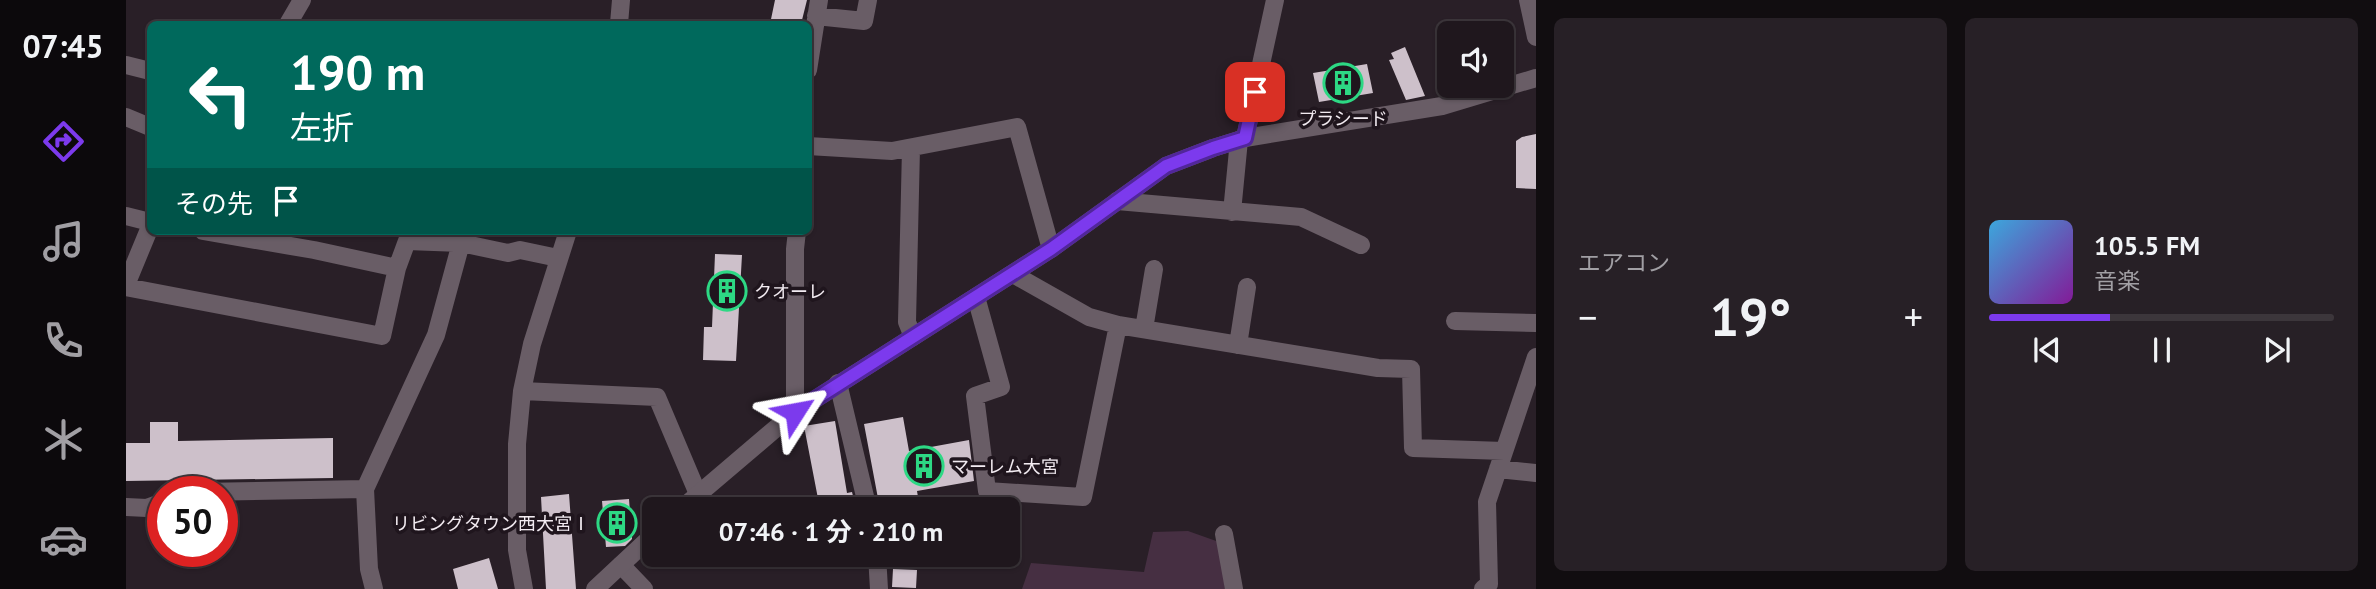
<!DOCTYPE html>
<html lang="ja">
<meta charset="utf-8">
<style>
:root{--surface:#1f171d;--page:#272026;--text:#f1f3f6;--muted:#a19fa4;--line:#3c363b;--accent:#7c3aed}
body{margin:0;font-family:"PT Sans","Noto Sans JP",sans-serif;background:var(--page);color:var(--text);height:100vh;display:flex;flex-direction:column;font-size:26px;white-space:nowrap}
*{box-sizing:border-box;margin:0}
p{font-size:23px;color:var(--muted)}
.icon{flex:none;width:38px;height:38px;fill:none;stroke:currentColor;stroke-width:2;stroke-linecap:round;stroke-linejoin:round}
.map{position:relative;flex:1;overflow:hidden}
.side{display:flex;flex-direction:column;gap:18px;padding:18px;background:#110d10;width:840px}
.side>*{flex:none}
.hud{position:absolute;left:21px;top:21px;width:665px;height:214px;border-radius:10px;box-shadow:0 2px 5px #0004,0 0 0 2px var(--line);background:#00695c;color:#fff;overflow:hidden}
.controls{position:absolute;left:1311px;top:21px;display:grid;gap:14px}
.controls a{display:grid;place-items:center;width:77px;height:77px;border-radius:10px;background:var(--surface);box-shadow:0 2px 5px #0004,0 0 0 2px var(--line);font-size:35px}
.speed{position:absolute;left:21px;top:476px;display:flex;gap:14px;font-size:35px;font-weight:700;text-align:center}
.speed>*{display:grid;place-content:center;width:91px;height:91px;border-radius:50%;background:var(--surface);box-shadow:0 2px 5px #0004,0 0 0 2px var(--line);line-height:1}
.speed .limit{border:10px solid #d22;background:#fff;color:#111}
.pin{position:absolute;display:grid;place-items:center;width:60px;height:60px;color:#fff;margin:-30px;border-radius:14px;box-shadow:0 4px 10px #0006}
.me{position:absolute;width:77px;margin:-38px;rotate:56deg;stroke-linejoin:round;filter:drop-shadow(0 0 5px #0008)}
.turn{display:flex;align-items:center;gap:24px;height:147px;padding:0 28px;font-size:32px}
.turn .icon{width:91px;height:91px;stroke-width:2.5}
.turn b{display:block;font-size:49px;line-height:60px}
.then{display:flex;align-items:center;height:66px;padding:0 28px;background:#0003;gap:14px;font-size:26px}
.big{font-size:52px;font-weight:700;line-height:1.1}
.side .widget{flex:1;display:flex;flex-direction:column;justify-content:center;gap:10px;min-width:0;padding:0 24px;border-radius:10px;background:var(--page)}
.song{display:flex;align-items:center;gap:21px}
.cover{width:84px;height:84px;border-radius:10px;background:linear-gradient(135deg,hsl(200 70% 55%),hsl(290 70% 35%))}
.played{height:7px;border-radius:4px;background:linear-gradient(90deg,var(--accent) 35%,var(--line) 35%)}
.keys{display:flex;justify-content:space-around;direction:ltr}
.heat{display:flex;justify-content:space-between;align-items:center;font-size:38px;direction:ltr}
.side .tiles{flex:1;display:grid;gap:18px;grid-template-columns:repeat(2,1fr)}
.trip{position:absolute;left:516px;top:497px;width:378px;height:70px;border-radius:10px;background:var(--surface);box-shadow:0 2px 5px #0004,0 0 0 2px var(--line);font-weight:700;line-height:70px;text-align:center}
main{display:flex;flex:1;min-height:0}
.tab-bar{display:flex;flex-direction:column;width:126px;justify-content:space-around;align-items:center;background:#0c090c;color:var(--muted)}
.tab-bar .icon{width:49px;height:49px}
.tab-bar .on{color:var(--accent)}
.tab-bar b{font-size:32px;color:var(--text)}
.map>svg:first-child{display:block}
.green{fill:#462f42}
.building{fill:#cdc0ca}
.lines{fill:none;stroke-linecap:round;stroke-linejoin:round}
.minor{stroke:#695d66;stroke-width:18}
.secondary{stroke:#695d66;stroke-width:18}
.route-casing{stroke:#51269a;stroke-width:18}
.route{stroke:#7c3aed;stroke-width:12}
.labels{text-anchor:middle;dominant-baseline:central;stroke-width:7;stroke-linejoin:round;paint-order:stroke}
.poi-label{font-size:18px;fill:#f2ebf1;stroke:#1f151d;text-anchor:start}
</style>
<main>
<nav class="tab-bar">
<b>07:45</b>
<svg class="icon on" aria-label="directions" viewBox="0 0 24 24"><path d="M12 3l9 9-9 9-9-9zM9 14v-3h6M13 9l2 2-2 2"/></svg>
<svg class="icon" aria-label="music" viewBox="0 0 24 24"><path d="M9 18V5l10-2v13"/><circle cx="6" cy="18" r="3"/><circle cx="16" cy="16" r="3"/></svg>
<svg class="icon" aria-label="phone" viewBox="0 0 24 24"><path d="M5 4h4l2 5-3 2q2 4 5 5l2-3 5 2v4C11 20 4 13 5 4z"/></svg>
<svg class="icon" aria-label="climate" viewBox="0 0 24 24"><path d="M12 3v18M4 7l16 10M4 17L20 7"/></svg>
<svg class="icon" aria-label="car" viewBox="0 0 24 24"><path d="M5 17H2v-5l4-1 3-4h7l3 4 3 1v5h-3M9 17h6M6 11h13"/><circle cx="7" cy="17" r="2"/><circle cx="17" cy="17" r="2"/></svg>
</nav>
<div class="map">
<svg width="1410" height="589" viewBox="0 0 1410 589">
<rect width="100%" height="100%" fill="#291f27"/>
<path class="green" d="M1062,531L1093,542L1099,589H896L905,563L1018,572L1027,532Z"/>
<path class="building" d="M649,0H681L675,24H644Z
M1279,47L1299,96L1280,100L1263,60L1268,59L1265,53Z
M1241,64L1247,93L1193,102L1187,73Z
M1410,134V189L1390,188V141L1396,137Z
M589,254L616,255L610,361L577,360L578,327H586Z
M777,417L783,451L843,440L848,481L791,491L794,509H754L738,424Z
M709,421L721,493L726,492L730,508L694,509L678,426Z
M24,422H52V441L207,438V478L0,481V443H24Z
M443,494L450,589H420L415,497Z
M503,499L506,539L499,546L480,547L476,501Z
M363,558L372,589H332L327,569Z
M767,569L791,570L790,588L766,587Z"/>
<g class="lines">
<path class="minor" d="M1402,0L1410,37
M690,16L738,21L742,0
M162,24L176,0
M493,24L495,0
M0,65L24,71
M682,70L693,0
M0,117L24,127
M1119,138L1149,0
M682,146L766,151L891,127L925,249
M785,148L781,322L787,337
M991,201L1175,217L1235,245
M1106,212L1113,140
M0,216L24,222
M77,231L188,250L271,268L281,241L335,243L382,253L394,250L432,258
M887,274L963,317L992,325L1252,368L1285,369L1287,448L1378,451
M0,285L24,227
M0,287L256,336L271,268
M850,297L875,387L849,396L861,491L957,497L992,325
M1329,321L1410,323
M1018,329L1028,269
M1112,345L1121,287
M712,383L742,509
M396,391L531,397L572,494
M669,412V249L671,231
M1372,469L1410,473
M239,489L243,569L248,589
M73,492L239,489L310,335L335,243
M0,507L21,508L37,502
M1098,534L1108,589
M751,555L753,589
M495,565L518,589
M398,589L391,550V444L396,391L406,344L442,231
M1357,589L1363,584L1361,502L1410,357"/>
<path class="secondary" d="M555,509L669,412L925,249L1040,166L1087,148L1119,138L1316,106L1410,78
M469,589L528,534"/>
</g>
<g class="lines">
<g class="route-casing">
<path id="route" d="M669,412L925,249L1040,166L1087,148L1119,138L1129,92"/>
</g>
<use href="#route" class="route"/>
</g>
<defs>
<g id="building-ring" transform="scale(2.0125)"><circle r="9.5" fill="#1f151d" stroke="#2dd884" stroke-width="1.5"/><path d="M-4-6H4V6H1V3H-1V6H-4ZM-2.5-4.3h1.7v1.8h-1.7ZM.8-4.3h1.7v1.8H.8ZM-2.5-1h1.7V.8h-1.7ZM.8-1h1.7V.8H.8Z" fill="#2dd884"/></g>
</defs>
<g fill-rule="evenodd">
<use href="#building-ring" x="1217" y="83"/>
<use href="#building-ring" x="601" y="291"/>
<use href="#building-ring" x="798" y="466"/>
<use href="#building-ring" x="491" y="523"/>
</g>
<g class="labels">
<g class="poi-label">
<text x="1217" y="118" text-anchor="middle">プラシード</text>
<text x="628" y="291">クオーレ</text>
<text x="825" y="466">マーレム大宮</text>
<text x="464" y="523" text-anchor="end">リビングタウン西大宮Ⅰ</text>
</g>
</g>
</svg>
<div class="controls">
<a><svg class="icon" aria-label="sound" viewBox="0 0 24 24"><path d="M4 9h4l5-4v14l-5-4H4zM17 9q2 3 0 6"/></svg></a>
</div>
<div class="speed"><div class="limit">50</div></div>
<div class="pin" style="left:1129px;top:92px;background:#d93025"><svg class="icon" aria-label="arrive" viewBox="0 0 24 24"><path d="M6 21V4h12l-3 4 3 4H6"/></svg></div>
<svg class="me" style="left:669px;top:412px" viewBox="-20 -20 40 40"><path d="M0-17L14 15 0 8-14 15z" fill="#7c3aed" stroke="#fff" stroke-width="4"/></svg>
<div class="trip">07:46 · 1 分 · 210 m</div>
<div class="hud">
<div class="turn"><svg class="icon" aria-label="left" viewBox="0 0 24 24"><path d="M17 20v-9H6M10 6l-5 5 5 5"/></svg><div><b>190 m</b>左折</div></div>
<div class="then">その先<svg class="icon" aria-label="arrive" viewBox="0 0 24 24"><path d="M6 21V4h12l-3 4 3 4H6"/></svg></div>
</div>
</div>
<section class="side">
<div class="tiles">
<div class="widget"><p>エアコン</p>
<div class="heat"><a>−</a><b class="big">19°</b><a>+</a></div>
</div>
<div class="widget">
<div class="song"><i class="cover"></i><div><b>105.5 FM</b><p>音楽</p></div></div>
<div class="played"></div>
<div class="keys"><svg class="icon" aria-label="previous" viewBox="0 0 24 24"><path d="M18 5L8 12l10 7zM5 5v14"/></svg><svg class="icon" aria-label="pause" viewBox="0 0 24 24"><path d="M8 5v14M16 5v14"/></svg><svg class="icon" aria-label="next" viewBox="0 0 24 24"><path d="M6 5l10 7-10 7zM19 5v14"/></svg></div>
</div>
</div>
</section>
</main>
